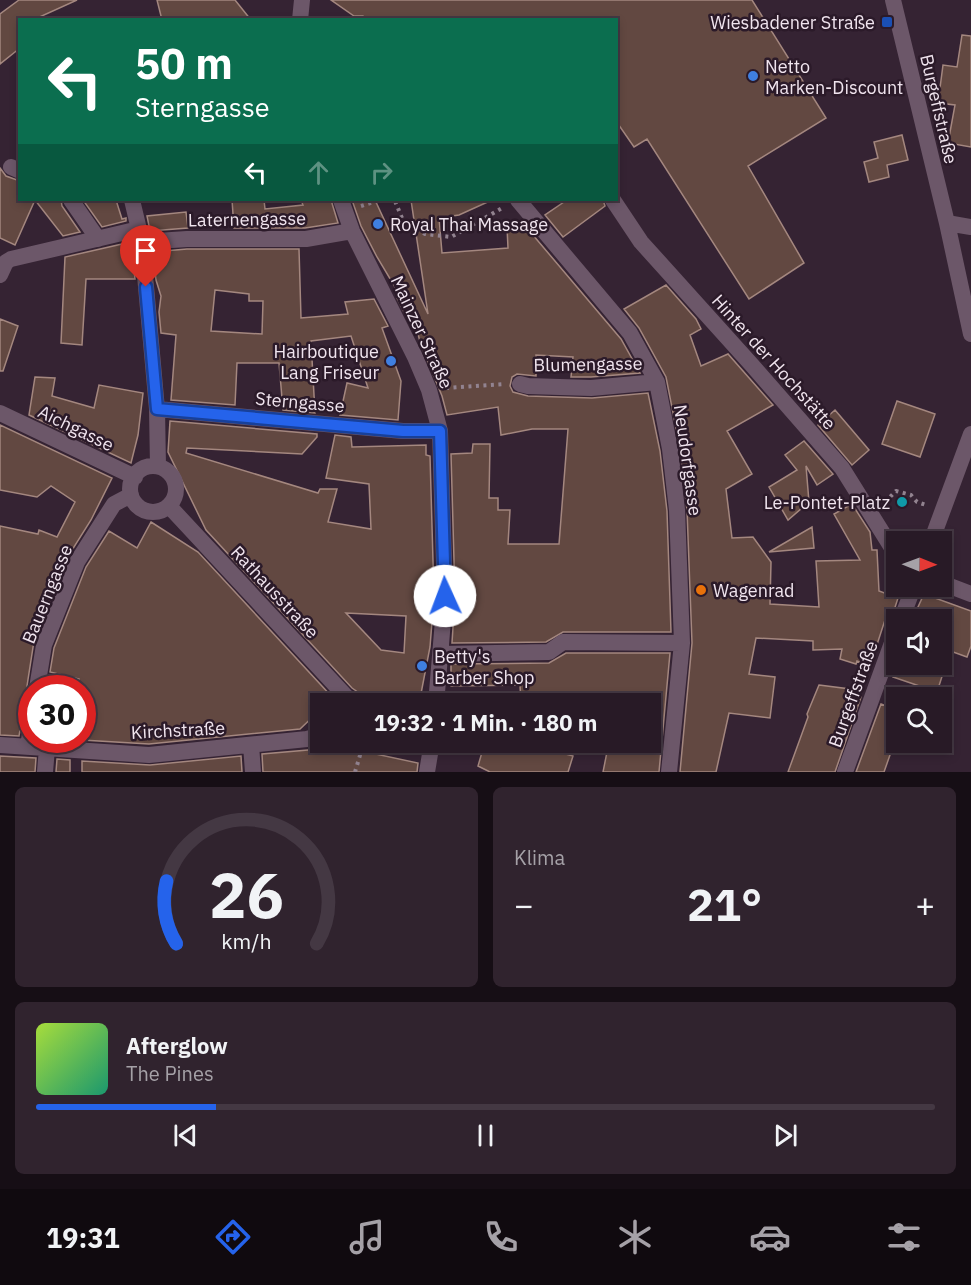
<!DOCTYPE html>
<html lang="de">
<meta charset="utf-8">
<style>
:root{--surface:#281a26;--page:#30232e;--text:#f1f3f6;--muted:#a5a1a7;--line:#443843;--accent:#2563eb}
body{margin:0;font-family:"IBM Plex Sans",sans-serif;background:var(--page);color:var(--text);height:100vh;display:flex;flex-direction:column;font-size:22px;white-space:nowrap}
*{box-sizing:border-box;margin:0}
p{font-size:20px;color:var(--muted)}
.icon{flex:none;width:33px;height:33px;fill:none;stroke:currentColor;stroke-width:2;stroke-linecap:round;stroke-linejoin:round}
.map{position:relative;height:772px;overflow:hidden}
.panel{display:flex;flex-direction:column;gap:15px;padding:15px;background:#160e15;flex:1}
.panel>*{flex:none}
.guide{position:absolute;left:18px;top:18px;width:600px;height:183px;border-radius:0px;box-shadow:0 3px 9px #0003,0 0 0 2px var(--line);background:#0b6e4f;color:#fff;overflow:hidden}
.needle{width:39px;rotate:91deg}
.controls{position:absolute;left:886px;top:531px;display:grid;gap:12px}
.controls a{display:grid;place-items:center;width:66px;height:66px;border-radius:0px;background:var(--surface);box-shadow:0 3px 9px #0003,0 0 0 2px var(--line);font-size:30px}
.speed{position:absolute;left:18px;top:675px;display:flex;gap:12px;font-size:30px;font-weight:700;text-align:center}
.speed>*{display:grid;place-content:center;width:78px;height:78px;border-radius:50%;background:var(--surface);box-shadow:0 3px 9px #0003,0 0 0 2px var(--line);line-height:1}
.speed .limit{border:9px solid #d22;background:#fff;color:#111}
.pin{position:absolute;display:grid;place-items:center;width:51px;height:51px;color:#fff;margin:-62px -26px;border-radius:50% 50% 50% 0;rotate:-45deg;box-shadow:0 0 6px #0007}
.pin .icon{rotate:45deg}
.me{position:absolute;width:66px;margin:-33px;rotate:358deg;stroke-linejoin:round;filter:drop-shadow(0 0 4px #0008)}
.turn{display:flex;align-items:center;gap:21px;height:126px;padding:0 18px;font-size:27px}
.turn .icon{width:78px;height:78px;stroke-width:2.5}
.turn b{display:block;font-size:42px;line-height:51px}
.lanes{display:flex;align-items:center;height:57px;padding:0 18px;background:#0003;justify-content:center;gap:30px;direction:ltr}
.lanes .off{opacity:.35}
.big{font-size:45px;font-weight:700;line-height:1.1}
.panel .tile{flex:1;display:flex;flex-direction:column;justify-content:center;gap:9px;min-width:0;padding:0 21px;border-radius:9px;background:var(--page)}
.panel .dial{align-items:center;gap:0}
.dial svg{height:156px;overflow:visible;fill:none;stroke:var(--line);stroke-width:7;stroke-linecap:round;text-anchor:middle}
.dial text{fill:var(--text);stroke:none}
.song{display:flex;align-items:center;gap:18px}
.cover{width:72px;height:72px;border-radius:9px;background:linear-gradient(135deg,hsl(80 70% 55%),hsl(160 70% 35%))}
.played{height:6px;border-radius:3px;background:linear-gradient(90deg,var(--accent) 20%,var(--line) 20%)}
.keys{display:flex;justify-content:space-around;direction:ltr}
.heat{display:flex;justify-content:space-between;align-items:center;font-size:33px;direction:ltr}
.panel .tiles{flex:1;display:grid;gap:15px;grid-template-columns:1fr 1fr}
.tile:last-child{grid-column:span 2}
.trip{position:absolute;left:310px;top:693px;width:351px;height:60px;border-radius:0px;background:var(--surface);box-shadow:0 3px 9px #0003,0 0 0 2px var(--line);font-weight:700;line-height:60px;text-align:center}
.menu{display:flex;height:96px;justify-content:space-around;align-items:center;background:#100a0f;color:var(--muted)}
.menu .icon{width:42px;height:42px}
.menu .active{color:var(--accent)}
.menu b{font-size:27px;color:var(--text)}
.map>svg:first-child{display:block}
.building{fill:#624841;stroke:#a4877f;stroke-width:1.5;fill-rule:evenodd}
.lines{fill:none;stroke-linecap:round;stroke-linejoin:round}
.path{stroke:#928390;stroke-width:4;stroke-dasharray:3 4.5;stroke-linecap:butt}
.street{stroke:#6c5769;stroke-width:16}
.route-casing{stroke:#184099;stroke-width:15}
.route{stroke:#2563eb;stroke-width:10}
.transit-dot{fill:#1a4fb4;stroke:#2b1a29;stroke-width:2}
.shop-dot{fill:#3f7fe0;stroke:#2b1a29;stroke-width:2}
.culture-dot{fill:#0f9aa8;stroke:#2b1a29;stroke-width:2}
.food-dot{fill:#e8710a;stroke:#2b1a29;stroke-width:2}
.labels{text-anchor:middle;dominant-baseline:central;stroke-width:5;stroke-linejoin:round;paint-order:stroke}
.poi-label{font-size:18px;fill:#f0e4ee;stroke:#2b1a29;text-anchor:start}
.street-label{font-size:18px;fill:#f0e4ee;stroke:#2b1a29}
</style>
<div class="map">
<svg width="971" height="772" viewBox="0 0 971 772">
<rect width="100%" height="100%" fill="#352333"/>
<path class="building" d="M19,0H77L33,20H20V48L0,64V14Z
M157,0H235L251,20H162Z
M331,0H752L826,118L748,166L804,263L749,299L647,139L634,147L616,121V20H365L363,16H354Z
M962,35L971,36V147L948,143L955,105L938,103L943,65L957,67Z
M902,135L908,160L887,165L889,177L869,182L864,162L878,158L874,142Z
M0,168L6,176L20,181V200H61L62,206L80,232L63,236L35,200L15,245L0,238Z
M83,200H116L122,219L126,218V221L102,227Z
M232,200H264L265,209L303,205L301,200H331L338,223L305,228H234Z
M352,200H375L428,314L411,200H492L459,215L439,218L442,253L508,248L507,227L527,228L621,339L640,373L591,377H571L573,357L536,355V376L517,374L512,377L510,386L513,392L528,396L592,398L648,393L660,451L667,511L671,632H563L546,642L452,643L455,596L451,454L472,453L473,444H490L489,498H498V510H510L508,544H559L568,429H532L501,435L498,407L447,415L442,396L421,345L413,316L407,318L397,298L401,297L377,257L361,226Z
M567,200H603L605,206L563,237L545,215Z
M186,212L188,228L150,231L147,216Z
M131,242L135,279H86L82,345L61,343L65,257Z
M187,249H299L301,318L348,314L345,302L374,299L388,326L382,328L401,381L398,420L340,415L347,383L368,388L351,336L311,341L315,413L283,410L279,363H237L235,405L171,400L176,335L161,333L159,312L161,296L156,280L153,252ZM215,290L249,294V301H263L262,334L211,331Z
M666,285L696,319L701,329L690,335L701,366L728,354L773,405L727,431L752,474L726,489L732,538L753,537L771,562L770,604L819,607L816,561L860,560L834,514L852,504L870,532L872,550H877L879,591L898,598L891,620H885L870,666L857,661L856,664L840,659L842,649L813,650V641L756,638L749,674L775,677L770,718L729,713L716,772H680L692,643L687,510L680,448L666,377L639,328L624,309Z
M0,319L18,326L3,371H0Z
M35,377L55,378L52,396L94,408L99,385L143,393L138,435L131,463L29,415Z
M897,401L935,414L920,457L882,444Z
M835,410L869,450L852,465L818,425Z
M170,421L317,434V437L302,454L187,448L186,453L318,493L320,489H337L328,522L371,529L369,484L326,478L335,435L351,437L352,447L426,445V455L430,456L434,596L430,647L419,704H375L352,688L206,530L168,452ZM346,613L406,616L404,653L381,650Z
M0,425L112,478L91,520L67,558L34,641L27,686L29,695L26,711L22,718L19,736L0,735V526L38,534L39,530L57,537L75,502L51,486L37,497L0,490Z
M804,441L833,474L817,485L806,466L809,502L788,520L769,487L797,470L785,455Z
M151,522L198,552L333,698L327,704H321V709L300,729L149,744L82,740V702L86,688H77L79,679L50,672L54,648L86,567L109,531L137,548Z
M812,527L814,548L769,552Z
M924,594L971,611V646L967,657L942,648V620H912Z
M566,653H670L659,772H603L609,742H651V704H521L520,685L451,686V664L549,663Z
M897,664H946L937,692L893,677Z
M819,685L850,689L849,693L861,697L835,772H788L808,717L807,714Z
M881,704L897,710L892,724L897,726V735L884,772H856Z
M485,742H537L536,746L573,756L568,772H490L478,766Z
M343,747L418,763L417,772H263L262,754Z
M0,756L36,758L35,772H0Z
M241,756L242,772H82V761L150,765Z
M57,759L70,760V772H56Z"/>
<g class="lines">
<path class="path" d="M388,200L395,201L404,223L425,234L451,237L504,207
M361,206L380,200
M446,388L505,384
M885,502L896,491L911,495L917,502L926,505
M355,772L364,742"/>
<path class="street" d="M893,0L947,223L971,334
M300,20L302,0
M11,167L20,171
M71,200L98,239
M132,200L142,242L157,409L158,466
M341,200L352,231L415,357L429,390L440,431L445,596L436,704
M518,200L630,333L657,382L670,449L677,510L682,643L669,772
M613,200L641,242L751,364L842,468L897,556
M947,223L971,227
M142,242L187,239H306L352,231
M0,275L6,262L11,259L139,229
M520,384L528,386L591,388L657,382
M157,409L403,431H440
M0,413L135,477
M130 489a23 23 0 1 1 46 0a23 23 0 1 1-46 0Z
M169,506L353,704
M931,542L971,434
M942,583L971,594
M901,620L914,586
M441,654L549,652L563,642L682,643
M37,688L44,645L77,562L114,504L131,495
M0,745L149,755L307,739L321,735
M251,745L253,772
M28,747L32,720
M45,772L47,748
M427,772L432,742
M845,772L897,629"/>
</g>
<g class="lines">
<g class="route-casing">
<path id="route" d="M146,287L157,409L403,431H440L445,596"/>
</g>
<use href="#route" class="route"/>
</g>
<rect class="transit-dot" x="881" y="16" width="12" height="12" rx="3"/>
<g class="shop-dot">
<circle cx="753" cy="76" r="6"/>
<circle cx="378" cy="224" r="6"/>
<circle cx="391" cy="361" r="6"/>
<circle cx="422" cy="666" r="6"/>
</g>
<circle class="culture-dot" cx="902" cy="502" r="6"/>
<circle class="food-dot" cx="701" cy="590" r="6"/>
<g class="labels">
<g class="poi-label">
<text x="875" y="22" text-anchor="end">Wiesbadener Straße</text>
<text x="765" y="66">Netto<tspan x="765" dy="21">Marken-Discount</tspan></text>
<text x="390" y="224">Royal Thai Massage</text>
<text x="379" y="351" text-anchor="end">Hairboutique<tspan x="379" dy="21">Lang Friseur</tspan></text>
<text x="890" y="502" text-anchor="end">Le-Pontet-Platz</text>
<text x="713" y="590">Wagenrad</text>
<text x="434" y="656">Betty's<tspan x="434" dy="21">Barber Shop</tspan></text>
</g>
<g class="street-label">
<text transform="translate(939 109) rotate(77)">Burgeffstraße</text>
<text transform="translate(247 219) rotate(-1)">Laternengasse</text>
<text transform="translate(422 332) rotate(65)">Mainzer Straße</text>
<text transform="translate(774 362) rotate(48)">Hinter der Hochstätte</text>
<text transform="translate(588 364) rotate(-1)">Blumengasse</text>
<text transform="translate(300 402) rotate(5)">Sterngasse</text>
<text transform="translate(76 428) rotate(26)">Aichgasse</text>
<text transform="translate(688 460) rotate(82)">Neudorfgasse</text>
<text transform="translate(275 592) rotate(47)">Rathausstraße</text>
<text transform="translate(47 594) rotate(-68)">Bauerngasse</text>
<text transform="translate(853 694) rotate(-70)">Burgeffstraße</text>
<text transform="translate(178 730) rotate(-3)">Kirchstraße</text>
</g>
</g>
</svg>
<div class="controls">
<a><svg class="needle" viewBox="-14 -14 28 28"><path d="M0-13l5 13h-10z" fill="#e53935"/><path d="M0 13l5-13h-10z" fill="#a5a1a7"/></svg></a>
<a><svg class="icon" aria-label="sound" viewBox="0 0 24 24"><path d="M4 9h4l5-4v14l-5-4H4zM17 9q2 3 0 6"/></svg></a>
<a><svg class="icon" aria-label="search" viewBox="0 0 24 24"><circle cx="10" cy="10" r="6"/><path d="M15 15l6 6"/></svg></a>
</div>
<div class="speed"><div class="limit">30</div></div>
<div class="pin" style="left:146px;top:287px;background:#d93025"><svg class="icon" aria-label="arrive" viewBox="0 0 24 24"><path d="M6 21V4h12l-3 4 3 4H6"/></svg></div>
<svg class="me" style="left:445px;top:596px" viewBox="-20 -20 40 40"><circle r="19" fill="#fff"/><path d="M0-13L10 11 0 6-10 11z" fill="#2563eb"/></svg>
<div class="trip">19:32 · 1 Min. · 180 m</div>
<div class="guide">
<div class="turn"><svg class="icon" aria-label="left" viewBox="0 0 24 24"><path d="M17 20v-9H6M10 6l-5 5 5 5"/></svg><div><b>50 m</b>Sterngasse</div></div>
<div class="lanes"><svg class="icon" aria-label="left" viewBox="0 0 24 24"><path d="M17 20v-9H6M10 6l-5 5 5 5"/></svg><svg class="icon off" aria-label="ahead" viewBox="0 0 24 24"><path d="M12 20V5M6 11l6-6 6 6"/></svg><svg class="icon off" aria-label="right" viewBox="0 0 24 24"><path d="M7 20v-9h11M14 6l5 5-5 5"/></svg></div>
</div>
</div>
<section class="panel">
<div class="tiles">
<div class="tile dial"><svg viewBox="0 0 100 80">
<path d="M14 69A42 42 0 1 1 86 69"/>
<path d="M14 69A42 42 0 0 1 9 37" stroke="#2563eb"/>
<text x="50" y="56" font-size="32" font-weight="700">26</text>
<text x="50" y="72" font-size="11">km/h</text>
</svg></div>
<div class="tile"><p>Klima</p>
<div class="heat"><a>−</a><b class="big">21°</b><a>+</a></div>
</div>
<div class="tile">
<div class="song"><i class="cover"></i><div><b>Afterglow</b><p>The Pines</p></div></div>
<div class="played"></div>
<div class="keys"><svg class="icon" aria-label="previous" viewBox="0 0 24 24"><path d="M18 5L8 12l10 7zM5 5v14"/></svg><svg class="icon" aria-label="pause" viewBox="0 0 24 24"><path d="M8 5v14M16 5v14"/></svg><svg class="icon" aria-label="next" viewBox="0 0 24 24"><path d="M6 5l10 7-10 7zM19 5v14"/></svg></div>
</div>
</div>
</section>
<nav class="menu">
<b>19:31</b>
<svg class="icon active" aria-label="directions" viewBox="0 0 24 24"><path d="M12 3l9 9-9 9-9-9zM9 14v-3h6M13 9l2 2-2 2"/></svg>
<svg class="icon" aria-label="music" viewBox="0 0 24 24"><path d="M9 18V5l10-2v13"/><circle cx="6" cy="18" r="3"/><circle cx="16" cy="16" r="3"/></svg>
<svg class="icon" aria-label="phone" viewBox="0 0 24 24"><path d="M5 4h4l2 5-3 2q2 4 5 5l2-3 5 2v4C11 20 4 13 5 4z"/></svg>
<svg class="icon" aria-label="climate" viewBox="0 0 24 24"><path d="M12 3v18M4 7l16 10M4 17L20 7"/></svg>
<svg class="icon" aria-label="car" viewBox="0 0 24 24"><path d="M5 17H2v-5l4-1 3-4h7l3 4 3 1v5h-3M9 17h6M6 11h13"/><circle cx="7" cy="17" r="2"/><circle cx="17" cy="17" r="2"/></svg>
<svg class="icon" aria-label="filters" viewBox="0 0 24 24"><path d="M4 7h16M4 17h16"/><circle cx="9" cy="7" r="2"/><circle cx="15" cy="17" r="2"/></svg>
</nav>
